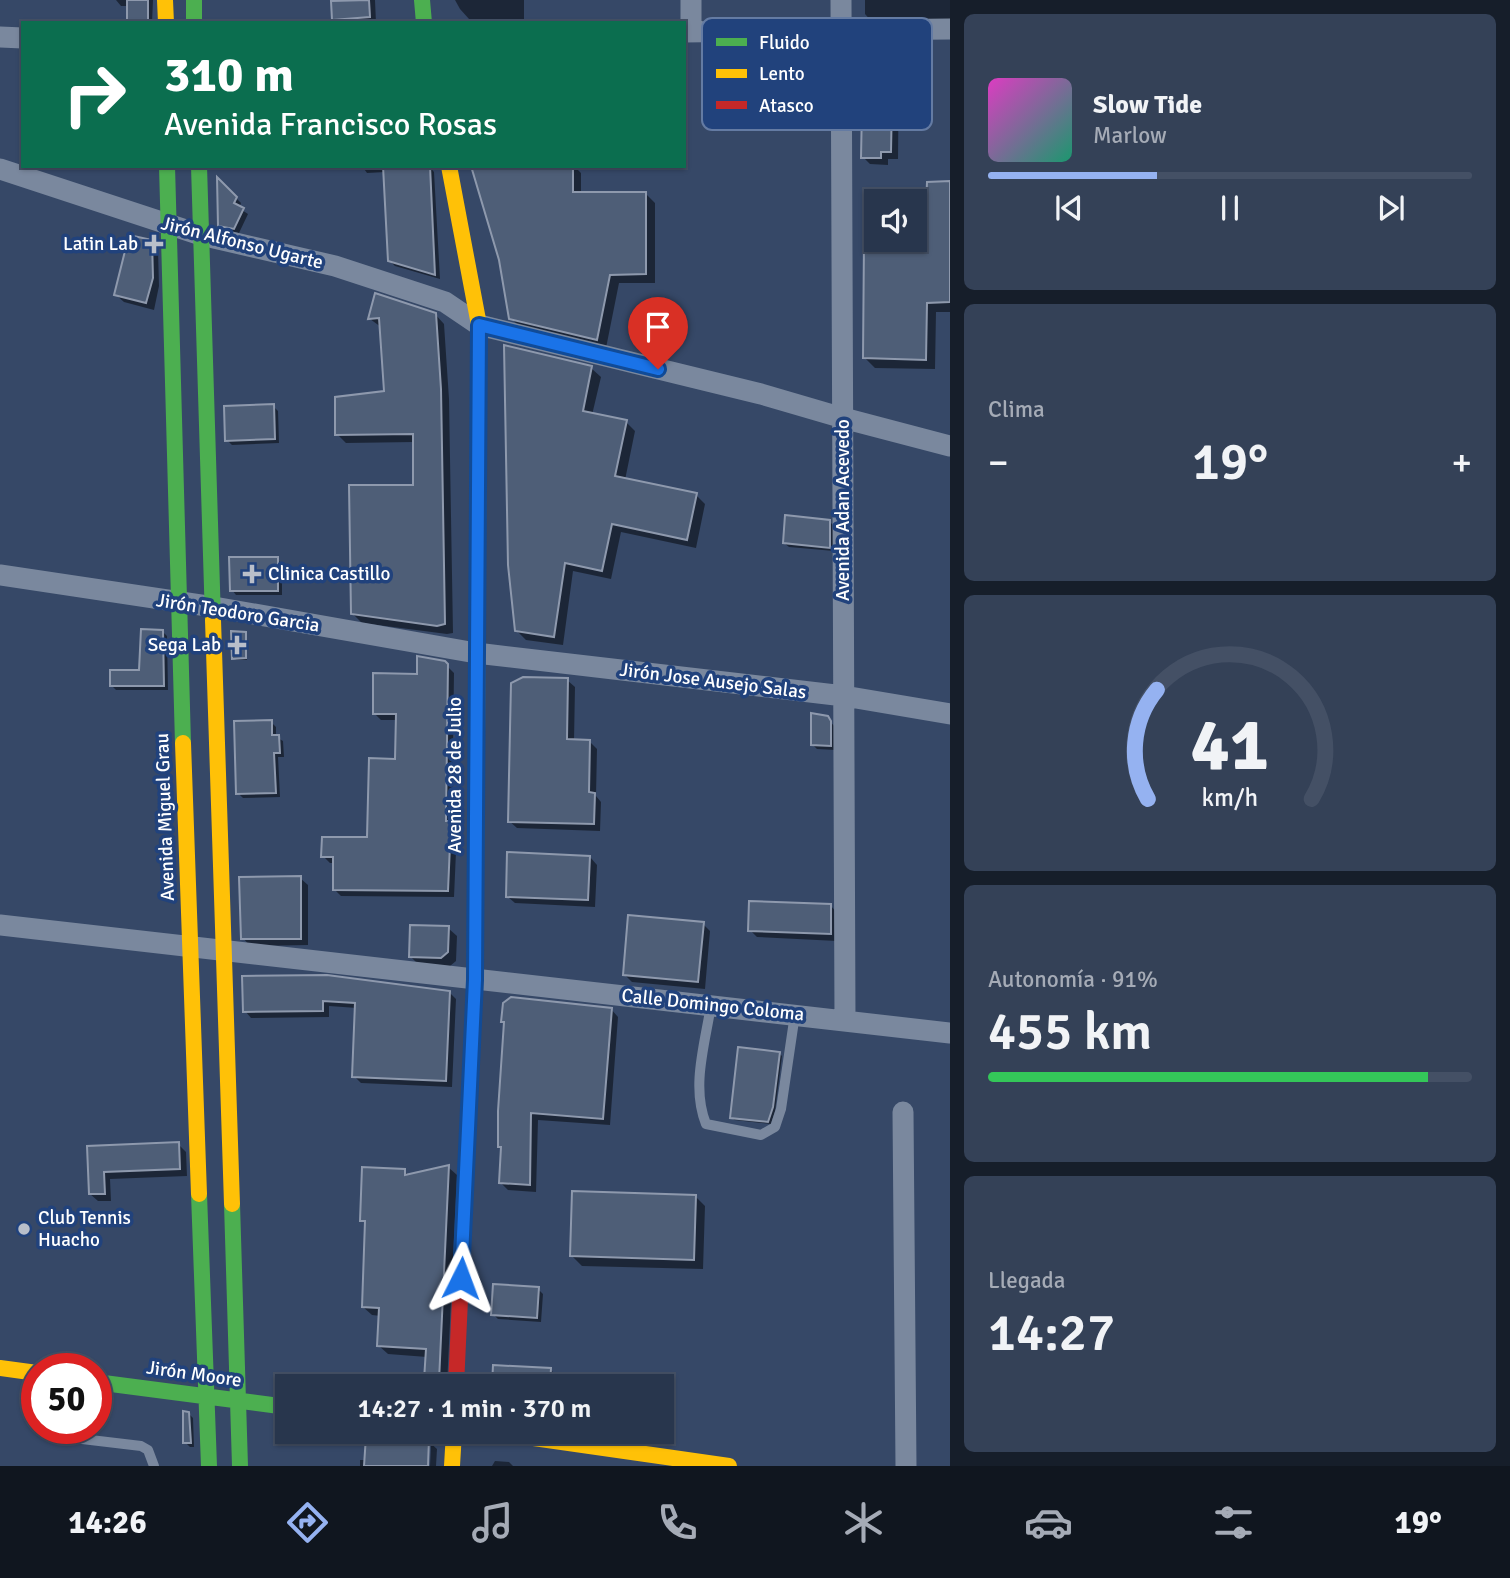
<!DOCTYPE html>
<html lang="es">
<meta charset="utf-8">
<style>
:root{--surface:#28364d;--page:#344157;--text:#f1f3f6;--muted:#a5abb6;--line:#445065;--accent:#95b2f1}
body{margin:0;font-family:Signika,sans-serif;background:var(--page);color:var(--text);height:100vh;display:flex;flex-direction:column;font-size:26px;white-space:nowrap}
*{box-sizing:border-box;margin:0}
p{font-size:23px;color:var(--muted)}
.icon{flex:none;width:38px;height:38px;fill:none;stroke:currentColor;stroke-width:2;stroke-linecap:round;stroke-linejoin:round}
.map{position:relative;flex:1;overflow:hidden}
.drawer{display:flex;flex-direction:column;gap:14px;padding:14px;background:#161e2a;width:560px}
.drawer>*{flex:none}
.hud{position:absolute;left:21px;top:21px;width:665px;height:147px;border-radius:0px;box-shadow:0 2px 5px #0004,0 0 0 2px var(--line);background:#0b6e4f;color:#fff;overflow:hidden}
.tools{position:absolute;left:864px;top:189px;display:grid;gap:14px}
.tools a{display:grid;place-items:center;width:63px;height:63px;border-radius:0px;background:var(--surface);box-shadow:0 2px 5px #0004,0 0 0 2px var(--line);font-size:35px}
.speed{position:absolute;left:21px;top:1353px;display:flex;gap:14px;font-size:35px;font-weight:700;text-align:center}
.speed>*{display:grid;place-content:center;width:91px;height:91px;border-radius:50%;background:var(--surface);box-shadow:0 2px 5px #0004,0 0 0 2px var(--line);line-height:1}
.speed .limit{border:10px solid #d22;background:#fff;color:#111}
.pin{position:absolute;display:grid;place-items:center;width:60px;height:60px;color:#fff;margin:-72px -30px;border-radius:50% 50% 50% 0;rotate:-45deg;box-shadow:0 0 7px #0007}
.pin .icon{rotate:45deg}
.me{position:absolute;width:77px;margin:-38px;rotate:3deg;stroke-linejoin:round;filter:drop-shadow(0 0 5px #0008)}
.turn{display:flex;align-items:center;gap:24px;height:147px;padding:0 28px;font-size:32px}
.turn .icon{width:91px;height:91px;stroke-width:2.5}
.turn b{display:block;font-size:49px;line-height:60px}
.big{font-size:52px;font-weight:600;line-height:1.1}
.drawer .tile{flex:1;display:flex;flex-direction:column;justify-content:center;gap:10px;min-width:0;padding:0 24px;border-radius:10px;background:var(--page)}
.drawer .dial{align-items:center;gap:0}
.dial svg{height:182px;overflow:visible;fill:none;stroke:var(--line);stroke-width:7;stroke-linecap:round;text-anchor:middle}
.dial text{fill:var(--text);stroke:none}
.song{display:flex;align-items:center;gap:21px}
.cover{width:84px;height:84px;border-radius:10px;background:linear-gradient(135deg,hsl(310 70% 55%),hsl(160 70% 35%))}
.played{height:7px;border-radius:4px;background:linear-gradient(90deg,var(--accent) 35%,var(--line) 35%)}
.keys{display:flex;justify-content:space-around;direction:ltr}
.heat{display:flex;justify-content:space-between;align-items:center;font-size:38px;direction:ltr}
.charge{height:10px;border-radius:5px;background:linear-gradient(90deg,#34c759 91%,var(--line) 0)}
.trip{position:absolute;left:275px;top:1374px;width:399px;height:70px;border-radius:0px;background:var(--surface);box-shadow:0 2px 5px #0004,0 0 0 2px var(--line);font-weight:600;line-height:70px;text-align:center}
.tab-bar{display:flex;height:112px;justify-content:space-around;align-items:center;background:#10161f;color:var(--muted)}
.tab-bar .icon{width:49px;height:49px}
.tab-bar .current{color:var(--accent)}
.tab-bar b{font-size:32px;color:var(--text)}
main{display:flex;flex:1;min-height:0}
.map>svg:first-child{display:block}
.shadow{fill:#0007}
.building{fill:#4e5e77;stroke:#8e99ad;stroke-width:2}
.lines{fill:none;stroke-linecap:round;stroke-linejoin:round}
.lane{stroke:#7a889e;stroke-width:10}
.street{stroke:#7a889e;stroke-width:21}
.fast{stroke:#4caf50;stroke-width:16}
.slow{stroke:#ffc107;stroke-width:16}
.jam{stroke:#c62828;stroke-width:16}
.route-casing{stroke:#114b97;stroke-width:18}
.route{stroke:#1a73e8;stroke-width:12}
.poi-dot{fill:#b9bfca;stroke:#21427c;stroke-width:2.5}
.labels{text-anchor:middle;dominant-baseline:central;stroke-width:7;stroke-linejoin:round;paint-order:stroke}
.street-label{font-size:19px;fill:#fff;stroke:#21427c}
.poi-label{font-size:19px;fill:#fff;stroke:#21427c;text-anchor:end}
.key{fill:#21427c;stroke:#647ba3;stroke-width:2}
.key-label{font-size:19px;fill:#fff}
</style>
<main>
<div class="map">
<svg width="950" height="1466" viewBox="0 0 950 1466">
<rect width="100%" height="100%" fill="#364867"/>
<path class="shadow" d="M116,0H153L152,23H132L129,19V6H121Z
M333,0H375L376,23H337L333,19Z
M455,0H524V19H469L460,9Z
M865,0H950V21L872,22L865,14Z
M892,49L899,57L898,159H888V165L870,164L863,157Z
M362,166H429L434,172L440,279L395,266L389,260L385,172L367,173Z
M474,166H574L581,173V194H646L655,203V283H619L606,348L520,327L511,318L501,259Z
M219,181L241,203L239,208L248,214L239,233L225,230L220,225Z
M950,182V312H936L935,369L875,368L865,358V222L877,219V240H915L928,209Z
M151,242L158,249L159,286L154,310L124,302L116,295Z
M376,295L435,314L444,324L449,399L453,633L447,634L362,623L353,614L415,487V442L346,443L337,434L386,393L381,327L370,319Z
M591,368L601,377L592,415L626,422L635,431L625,480L696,495L705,504L696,548L621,532L611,579L573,571L563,645L526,640L517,631Z
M273,406L278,411L279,443L232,445L227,440Z
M829,521L834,526V551L789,547L784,543Z
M277,559L282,564V595H236L232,590Z
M162,631L167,636L168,690H116L112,686L141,671Z
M245,633L247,660H236L234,658Z
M444,663L454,673L452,824L457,829L454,897L341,896L334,889V863H330L323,856L368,839L396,760L397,720H381L374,713L419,676Z
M567,680L575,687L574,741H589L597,749L596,796L601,802L600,831L517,828L509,821Z
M827,718L835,727V750L817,749L812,744Z
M271,722L276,727V737L283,741L284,757H278L280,797L243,798L238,793Z
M590,857L597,865L595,907L515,903L507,896Z
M300,878L308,885V945L250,946L243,938Z
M831,906L838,914L837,941L757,937L750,930Z
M703,924L710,931L705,989L632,982L625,975Z
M448,928L457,936L456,961L450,966L419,965L410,956Z
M244,978L449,992L456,999L452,1087L361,1083L354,1076L357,1008L329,1006V1017L251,1018L245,1011Z
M611,1009L618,1017L610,1125L538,1120L536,1192L508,1190L501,1183L503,1149L500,1146L506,1025L503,1021Z
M779,1053L782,1056L775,1111L771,1124L734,1120L732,1117Z
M178,1144L186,1152L187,1176L110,1179L111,1201H98L90,1194L89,1147Z
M448,1167L457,1175L447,1386H432L426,1380L427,1357L388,1354L379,1346L381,1316L372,1315L363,1307L367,1225L362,1220L404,1171L410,1176Z
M695,1196L705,1206L703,1269L582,1266L572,1256Z
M538,1289L543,1294L541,1322L498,1319L493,1314Z
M550,1369L555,1374L554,1386H494Z
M189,1414L193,1418L194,1447H190L185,1442Z
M428,1441L437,1449L436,1466H430L431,1446H427L426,1466H360V1460H366Z
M495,1461L509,1462L513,1466H492Z"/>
<path class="building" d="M127,0H148V23H132V20H127Z
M369,0L370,17L332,20L331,1Z
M871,47H893L891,152H881V158H861L863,56Z
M383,166H430L435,275L388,261Z
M471,166H573V192H646V274L610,275L597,340L509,319L499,260Z
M217,177L237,197L234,203L244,208L234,229L218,226Z
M950,181V302L927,303L926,360L863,358L864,240H915V210L926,208L927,182Z
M129,235L152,240L153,278L146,303L114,295Z
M375,293L436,313L441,389L445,624L437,626L351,614L349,485H413V434L335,435V397L384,391L379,318L368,319Z
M504,345L592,366L583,411L627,420L615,476L697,493L687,540L612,524L602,571L565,563L554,637L515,631L508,565Z
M274,404L275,439L225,441L224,406Z
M785,515L830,520V548L783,543Z
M229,557H278V591H230Z
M141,629L163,630L164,686H110V670H139Z
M231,631L246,632V658L232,659Z
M417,656L445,661L448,664L446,821H451L448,891L333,890V857H321L322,837H367L369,758L395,759L396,714H373V673L417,674Z
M523,677L568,678L567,739L590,740L589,792L595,793L594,824L508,822L511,683Z
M811,713L828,716L831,721V746L811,745Z
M272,720V735H279L280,753H274L276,793L236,794L234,721Z
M507,852L590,856L588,900L506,897Z
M301,876V939H241L239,877Z
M749,901L831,904V934L748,931Z
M628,915L704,922L698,982L623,975Z
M410,925L449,926L448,952L441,958L409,957Z
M327,975L450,991L446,1081L352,1077L355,1003L323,1001V1011L243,1012L242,976Z
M511,997L612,1008L603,1119L531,1113L530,1185L499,1183L501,1147H498V1111L504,1022H501L503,1003Z
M738,1047L780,1052L773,1107L768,1122L730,1118Z
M179,1142L180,1169L104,1172L105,1194H89L87,1146Z
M449,1165L439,1381L424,1380L426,1349L377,1346L379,1308L362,1307L365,1221H360L362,1167L405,1169V1175Z
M572,1191L696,1195L694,1260L570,1256Z
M493,1284L539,1287L537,1318L491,1315Z
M493,1365L551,1368L550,1386H492Z
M183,1411L189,1412L191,1443H183Z
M366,1436L429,1439L428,1466H364Z"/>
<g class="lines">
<path class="lane" d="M711,1005C705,1044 691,1087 706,1124L761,1135L775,1127L781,1109L795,1014
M48,1428L57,1436L141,1446L148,1450L154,1466"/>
<path class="street" d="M691,0V32
M841,0L845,1020
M684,32L950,29
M0,37L23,38
M0,169L201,235L335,266L445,302L479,325L761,394L843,418L950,446
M0,575L214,607L476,653L844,696L950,714
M0,925L950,1033
M903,1112L906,1466"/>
<path class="fast" d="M194,0V23
M422,0L424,23
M167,166L183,743
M199,166L213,620
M471,1062L475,980L477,734
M199,1194L209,1466
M232,1204L240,1466
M96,1382L287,1407"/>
<path class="slow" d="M165,0L166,23
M449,166L479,325L477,734
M213,620L232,1204
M183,743L199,1194
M0,1368L37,1373
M491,1432L729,1466
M452,1466L454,1432"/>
<path class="jam" d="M456,1386L471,1062"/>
</g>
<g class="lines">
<g class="route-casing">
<path id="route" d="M461,1278L475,980L479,325L658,369"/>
</g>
<use href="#route" class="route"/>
</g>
<g class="poi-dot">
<path d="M150.5 233.5h7v7h7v7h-7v7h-7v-7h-7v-7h7z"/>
<path d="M248.5 563.5h7v7h7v7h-7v7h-7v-7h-7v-7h7z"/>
<path d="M233.5 634.5h7v7h7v7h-7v7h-7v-7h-7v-7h7z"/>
<circle cx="24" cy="1229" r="7"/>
</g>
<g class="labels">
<g class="street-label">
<text transform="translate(242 243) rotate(14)">Jirón Alfonso Ugarte</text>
<text transform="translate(843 510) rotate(-90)">Avenida Adan Acevedo</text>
<text transform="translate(238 613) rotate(9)">Jirón Teodoro Garcia</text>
<text transform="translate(713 681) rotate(7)">Jirón Jose Ausejo Salas</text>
<text transform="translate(455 775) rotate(-90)">Avenida 28 de Julio</text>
<text transform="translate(165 817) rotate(-92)">Avenida Miguel Grau</text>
<text transform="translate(713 1005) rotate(6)">Calle Domingo Coloma</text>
<text transform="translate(194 1374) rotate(8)">Jirón Moore</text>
</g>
<g class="poi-label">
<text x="138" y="244">Latin Lab</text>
<text x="268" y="574" text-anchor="start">Clinica Castillo</text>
<text x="221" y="645">Sega Lab</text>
<text x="38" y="1218" text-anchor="start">Club Tennis<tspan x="38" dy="22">Huacho</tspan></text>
</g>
</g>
<rect x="702" y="18" width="230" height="112" rx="10" class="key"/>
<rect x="716" y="38" width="31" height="8" fill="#4caf50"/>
<rect x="716" y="69" width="31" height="9" fill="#ffc107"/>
<rect x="716" y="101" width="31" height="8" fill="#c62828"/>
<g class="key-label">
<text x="759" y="49">Fluido</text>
<text x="759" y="80">Lento</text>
<text x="759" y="112">Atasco</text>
</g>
</svg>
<div class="tools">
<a><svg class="icon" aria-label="sound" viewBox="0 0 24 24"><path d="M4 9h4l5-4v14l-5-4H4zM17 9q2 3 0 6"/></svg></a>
</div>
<div class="speed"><div class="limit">50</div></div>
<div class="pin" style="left:658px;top:369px;background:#d93025"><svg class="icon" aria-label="arrive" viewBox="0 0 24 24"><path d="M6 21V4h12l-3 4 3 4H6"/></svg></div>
<svg class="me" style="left:461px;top:1278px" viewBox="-20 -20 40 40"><path d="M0-17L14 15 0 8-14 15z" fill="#1a73e8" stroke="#fff" stroke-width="4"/></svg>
<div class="trip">14:27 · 1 min · 370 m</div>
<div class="hud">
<div class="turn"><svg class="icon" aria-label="right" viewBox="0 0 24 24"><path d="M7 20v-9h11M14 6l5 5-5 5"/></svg><div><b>310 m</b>Avenida Francisco Rosas</div></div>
</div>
</div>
<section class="drawer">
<div class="tile">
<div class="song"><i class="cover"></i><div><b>Slow Tide</b><p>Marlow</p></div></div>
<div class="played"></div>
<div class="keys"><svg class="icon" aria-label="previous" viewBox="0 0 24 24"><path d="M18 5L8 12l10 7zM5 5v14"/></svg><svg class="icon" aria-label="pause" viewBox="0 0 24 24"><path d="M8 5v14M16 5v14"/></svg><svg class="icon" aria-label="next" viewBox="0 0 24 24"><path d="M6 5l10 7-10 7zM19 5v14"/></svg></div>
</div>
<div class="tile"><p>Clima</p>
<div class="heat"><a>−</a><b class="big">19°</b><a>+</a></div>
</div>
<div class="tile dial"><svg viewBox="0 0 100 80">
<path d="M14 69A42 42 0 1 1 86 69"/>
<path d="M14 69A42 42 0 0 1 18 21" stroke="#95b2f1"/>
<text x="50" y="56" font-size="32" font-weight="700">41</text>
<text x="50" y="72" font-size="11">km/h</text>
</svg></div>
<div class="tile"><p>Autonomía · 91%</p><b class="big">455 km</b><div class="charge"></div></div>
<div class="tile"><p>Llegada</p><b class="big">14:27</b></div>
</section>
</main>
<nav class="tab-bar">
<b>14:26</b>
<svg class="icon current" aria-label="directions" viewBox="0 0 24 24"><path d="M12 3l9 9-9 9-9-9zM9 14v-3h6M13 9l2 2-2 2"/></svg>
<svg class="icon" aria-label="music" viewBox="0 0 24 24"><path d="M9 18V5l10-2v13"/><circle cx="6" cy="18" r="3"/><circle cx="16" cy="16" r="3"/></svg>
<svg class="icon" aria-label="phone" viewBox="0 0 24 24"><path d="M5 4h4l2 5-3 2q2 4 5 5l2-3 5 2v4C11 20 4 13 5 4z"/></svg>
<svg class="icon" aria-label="climate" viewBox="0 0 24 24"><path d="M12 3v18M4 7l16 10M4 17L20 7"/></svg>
<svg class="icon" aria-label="car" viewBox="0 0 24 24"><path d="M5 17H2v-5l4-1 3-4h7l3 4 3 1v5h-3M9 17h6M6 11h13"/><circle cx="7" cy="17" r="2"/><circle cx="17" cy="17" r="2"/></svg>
<svg class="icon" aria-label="filters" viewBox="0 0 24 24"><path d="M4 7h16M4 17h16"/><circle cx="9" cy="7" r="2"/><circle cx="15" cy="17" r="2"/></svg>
<b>19°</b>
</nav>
